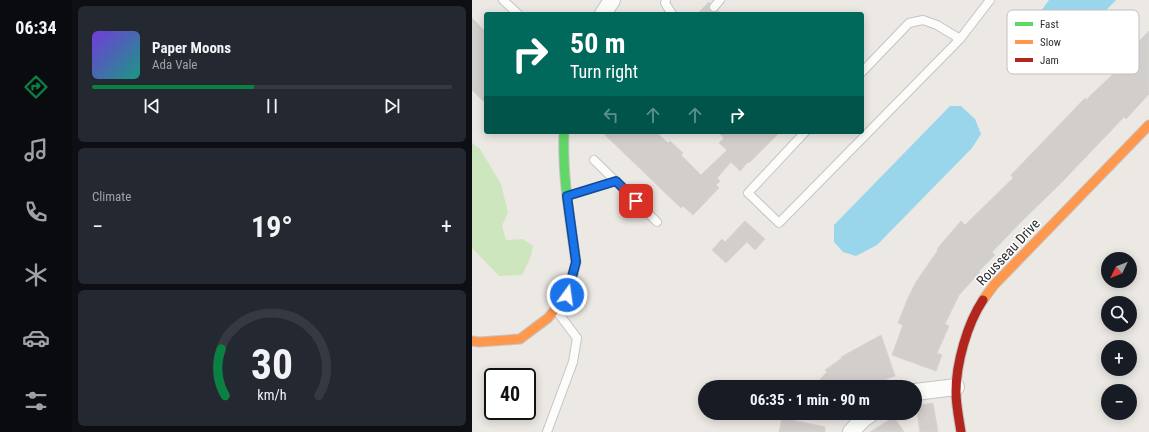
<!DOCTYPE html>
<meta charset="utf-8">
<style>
:root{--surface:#171b24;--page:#242831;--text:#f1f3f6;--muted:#9ea1a6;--line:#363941;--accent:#0b8043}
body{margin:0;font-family:"Roboto Condensed",sans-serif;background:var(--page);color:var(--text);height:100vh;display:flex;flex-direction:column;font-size:15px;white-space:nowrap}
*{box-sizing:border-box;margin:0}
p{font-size:13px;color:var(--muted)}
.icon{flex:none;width:22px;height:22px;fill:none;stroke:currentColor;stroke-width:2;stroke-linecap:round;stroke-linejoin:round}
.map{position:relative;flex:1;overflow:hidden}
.side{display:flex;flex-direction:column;gap:6px;padding:6px;background:#0d0f14;width:400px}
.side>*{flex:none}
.guide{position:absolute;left:12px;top:12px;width:380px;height:122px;border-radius:4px;box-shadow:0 2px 10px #0003;background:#00695c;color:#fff;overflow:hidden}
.needle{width:26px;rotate:227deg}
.fabs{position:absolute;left:629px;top:252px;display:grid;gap:8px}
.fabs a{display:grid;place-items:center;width:36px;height:36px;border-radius:50%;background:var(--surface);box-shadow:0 2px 10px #0003;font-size:20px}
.speed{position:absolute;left:12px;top:368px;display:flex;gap:8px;font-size:20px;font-weight:700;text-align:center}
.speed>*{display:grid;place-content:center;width:52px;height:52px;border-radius:50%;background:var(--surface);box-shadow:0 2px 10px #0003;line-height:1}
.speed .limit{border:2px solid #111;border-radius:6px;background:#fff;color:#111}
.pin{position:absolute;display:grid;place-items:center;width:34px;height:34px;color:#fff;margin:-17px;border-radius:8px;box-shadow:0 2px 6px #0006}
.me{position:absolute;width:44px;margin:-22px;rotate:14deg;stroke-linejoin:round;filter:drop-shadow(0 0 3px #0008)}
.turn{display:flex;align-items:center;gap:14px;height:84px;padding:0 20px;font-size:18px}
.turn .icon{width:52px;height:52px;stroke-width:2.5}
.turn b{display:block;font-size:28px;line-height:34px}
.lanes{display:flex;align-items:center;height:38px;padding:0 20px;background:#0003;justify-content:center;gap:20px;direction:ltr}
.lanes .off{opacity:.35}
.big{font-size:30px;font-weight:700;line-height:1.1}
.side .tile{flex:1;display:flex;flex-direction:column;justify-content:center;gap:6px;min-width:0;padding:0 14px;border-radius:6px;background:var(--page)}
.side .dial{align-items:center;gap:0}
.dial svg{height:104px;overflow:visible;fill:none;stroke:var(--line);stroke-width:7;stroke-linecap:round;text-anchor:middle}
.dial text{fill:var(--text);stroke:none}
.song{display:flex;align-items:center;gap:12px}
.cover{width:48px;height:48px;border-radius:6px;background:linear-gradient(135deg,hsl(260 70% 55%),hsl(170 70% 35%))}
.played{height:4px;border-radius:2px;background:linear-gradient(90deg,var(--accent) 45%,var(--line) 45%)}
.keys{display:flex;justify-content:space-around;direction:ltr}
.heat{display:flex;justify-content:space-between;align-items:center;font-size:22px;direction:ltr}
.trip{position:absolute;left:226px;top:380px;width:224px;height:40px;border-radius:20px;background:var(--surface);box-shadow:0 2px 10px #0003;font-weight:700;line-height:40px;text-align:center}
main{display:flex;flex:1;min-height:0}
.menu{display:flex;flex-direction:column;width:72px;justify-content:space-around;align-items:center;background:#090b0e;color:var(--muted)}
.menu .icon{width:28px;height:28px}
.menu .active{color:var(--accent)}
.menu b{font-size:18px;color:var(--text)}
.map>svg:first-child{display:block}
.green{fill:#cee6be}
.water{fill:#99d6ec}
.building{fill:#d1cecb;stroke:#d7d4d0}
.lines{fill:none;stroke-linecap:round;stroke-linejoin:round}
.lane-casing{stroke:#c5c4c5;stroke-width:10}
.street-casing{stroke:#c5c4c5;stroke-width:18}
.fast-casing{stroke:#c5c4c5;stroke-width:11}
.slow-casing{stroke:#c5c4c5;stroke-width:11}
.jam-casing{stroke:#c5c4c5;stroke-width:11}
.lane{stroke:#fcfcfb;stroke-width:8}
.street{stroke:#fcfcfb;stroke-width:16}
.fast{stroke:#63d668;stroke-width:9}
.slow{stroke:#ff974d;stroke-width:9}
.jam{stroke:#b3261e;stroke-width:9}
.route-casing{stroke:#114b97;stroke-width:10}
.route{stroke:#1a73e8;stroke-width:7}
.labels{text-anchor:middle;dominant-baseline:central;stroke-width:3;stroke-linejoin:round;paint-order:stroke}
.street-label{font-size:14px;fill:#2e2e2e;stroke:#fff}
.key{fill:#fff;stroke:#c0c0c0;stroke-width:1}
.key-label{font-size:11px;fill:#2e2e2e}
</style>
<main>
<nav class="menu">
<b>06:34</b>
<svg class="icon active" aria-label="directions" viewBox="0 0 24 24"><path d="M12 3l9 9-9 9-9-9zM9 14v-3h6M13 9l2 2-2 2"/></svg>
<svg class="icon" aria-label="music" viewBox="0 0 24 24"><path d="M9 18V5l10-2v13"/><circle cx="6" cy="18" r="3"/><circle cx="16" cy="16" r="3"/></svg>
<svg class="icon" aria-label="phone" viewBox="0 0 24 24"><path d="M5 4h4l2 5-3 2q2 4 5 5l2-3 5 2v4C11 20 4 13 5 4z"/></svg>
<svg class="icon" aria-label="climate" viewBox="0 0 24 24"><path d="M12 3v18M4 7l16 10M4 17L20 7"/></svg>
<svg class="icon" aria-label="car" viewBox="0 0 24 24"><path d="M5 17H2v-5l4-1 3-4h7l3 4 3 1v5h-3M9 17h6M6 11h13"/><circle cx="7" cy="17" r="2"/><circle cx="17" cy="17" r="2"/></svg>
<svg class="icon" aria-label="filters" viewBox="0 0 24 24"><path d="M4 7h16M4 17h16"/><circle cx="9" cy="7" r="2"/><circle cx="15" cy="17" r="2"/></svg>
</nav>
<section class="side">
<div class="tile">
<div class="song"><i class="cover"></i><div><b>Paper Moons</b><p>Ada Vale</p></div></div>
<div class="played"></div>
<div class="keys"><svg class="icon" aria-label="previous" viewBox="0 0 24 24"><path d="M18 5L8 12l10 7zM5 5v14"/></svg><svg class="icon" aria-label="pause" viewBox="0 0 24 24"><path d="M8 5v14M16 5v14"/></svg><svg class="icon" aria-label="next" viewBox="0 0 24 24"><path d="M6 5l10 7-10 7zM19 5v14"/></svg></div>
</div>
<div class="tile"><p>Climate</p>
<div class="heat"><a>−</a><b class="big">19°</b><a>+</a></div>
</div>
<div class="tile dial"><svg viewBox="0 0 100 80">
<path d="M14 69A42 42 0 1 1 86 69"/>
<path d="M14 69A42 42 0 0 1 11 33" stroke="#0b8043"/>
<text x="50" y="56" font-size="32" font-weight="700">30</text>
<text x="50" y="72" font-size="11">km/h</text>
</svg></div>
</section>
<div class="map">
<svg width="677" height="432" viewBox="0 0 677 432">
<rect width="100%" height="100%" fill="#ece8e4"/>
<path class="green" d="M0,143L8,149L29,184L36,212L30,226L34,240L51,239L61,246L59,256L50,275L27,276L0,248Z"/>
<path class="water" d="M577,0H644L619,26L599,42L578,47L563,36C561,19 568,13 577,0Z
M478,106H489L503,119L509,134L500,148L405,245L384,256L371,252L362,242V225Z"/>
<path class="building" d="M237,2L238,3L237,8L238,11L241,12L246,11L250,14H225Z
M0,18L14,32V104L0,90Z
M677,31V94L654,119L652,117L590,182L551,220L520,252L523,255L507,271L508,272L487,295L473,324L477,326L465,353L470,355L464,371L420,355L431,325L426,323L436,298L444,282L466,250L465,249L489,221L493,225L541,178L539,175L613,98L614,100L643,72L642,71L659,53L657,51Z
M130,132H184L196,143L198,141L211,153L209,155L229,175L255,150L247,143L252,138L246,132H308L277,163L276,162L268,171L259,162L245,178L248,181L244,185L247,188L221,215L211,206L209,208Z
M273,221L293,239L283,250L275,242L254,263L240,250L250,239L253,242Z
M409,335L423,376L403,383L405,387H341L355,372L353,370L370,358L369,357Z
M461,403L466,432H448L444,406Z
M422,417L432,432H398Z
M310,418L353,427V432H307Z"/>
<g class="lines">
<g class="lane-casing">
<path id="lane" d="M31,0L46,14
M194,0L193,3L200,14
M242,7L248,0
M390,72L437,23L451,20L465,25L488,39
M333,132L276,193L307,223L488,39L518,0
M122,160L185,222
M96,196L144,181
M75,432L101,362L105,338L84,310"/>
</g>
<g class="street-casing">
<path id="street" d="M131,14L140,0
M443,392L484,387
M379,432L390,420L400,413"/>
</g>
<g class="fast-casing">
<path id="fast" d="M92,132C90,175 98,219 104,262L101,274"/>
</g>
<g class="slow-casing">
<path id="slow" d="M511,300L522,285L677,125
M0,341L7,342L48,339L76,318L95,295L101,274"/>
</g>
<g class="jam-casing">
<path id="jam" d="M489,432C487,419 484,405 484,392C484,364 495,324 511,300"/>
</g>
<use href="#lane" class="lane"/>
<use href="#street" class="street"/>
<use href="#fast" class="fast"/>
<use href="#slow" class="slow"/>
<use href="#jam" class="jam"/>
</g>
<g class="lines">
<g class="route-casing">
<path id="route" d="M95,295L104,262L95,196L144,181L164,201"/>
</g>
<use href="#route" class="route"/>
</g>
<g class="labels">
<g class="street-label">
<text transform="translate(536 252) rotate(-47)">Rousseau Drive</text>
</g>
</g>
<rect x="535" y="10" width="132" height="64" rx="6" class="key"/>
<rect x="543" y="22" width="18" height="4" fill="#63d668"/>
<rect x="543" y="40" width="18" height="4" fill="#ff974d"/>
<rect x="543" y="58" width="18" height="4" fill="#b3261e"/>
<g class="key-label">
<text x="568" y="28">Fast</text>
<text x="568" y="46">Slow</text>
<text x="568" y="64">Jam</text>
</g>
</svg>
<div class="fabs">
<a><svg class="needle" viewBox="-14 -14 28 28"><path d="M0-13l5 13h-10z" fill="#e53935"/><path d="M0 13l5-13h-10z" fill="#9ea1a6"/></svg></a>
<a><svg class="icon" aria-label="search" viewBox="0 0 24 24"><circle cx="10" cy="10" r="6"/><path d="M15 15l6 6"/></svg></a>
<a>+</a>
<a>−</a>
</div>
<div class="speed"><div class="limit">40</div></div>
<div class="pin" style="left:164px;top:201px;background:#d93025"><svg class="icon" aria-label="arrive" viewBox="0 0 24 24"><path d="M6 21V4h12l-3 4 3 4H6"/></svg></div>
<svg class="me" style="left:95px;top:295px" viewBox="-20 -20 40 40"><circle r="17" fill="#1a73e8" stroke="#fff" stroke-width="3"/><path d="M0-11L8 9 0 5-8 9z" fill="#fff"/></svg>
<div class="trip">06:35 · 1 min · 90 m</div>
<div class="guide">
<div class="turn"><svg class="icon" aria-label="right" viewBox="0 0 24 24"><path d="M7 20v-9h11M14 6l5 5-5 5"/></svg><div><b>50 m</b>Turn right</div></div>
<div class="lanes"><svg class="icon off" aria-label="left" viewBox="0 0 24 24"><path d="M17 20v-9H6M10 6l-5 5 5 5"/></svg><svg class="icon off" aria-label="ahead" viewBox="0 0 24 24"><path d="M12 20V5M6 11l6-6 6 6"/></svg><svg class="icon off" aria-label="ahead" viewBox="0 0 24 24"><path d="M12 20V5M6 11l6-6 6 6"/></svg><svg class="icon" aria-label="right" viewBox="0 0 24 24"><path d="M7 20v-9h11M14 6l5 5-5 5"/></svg></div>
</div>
</div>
</main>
